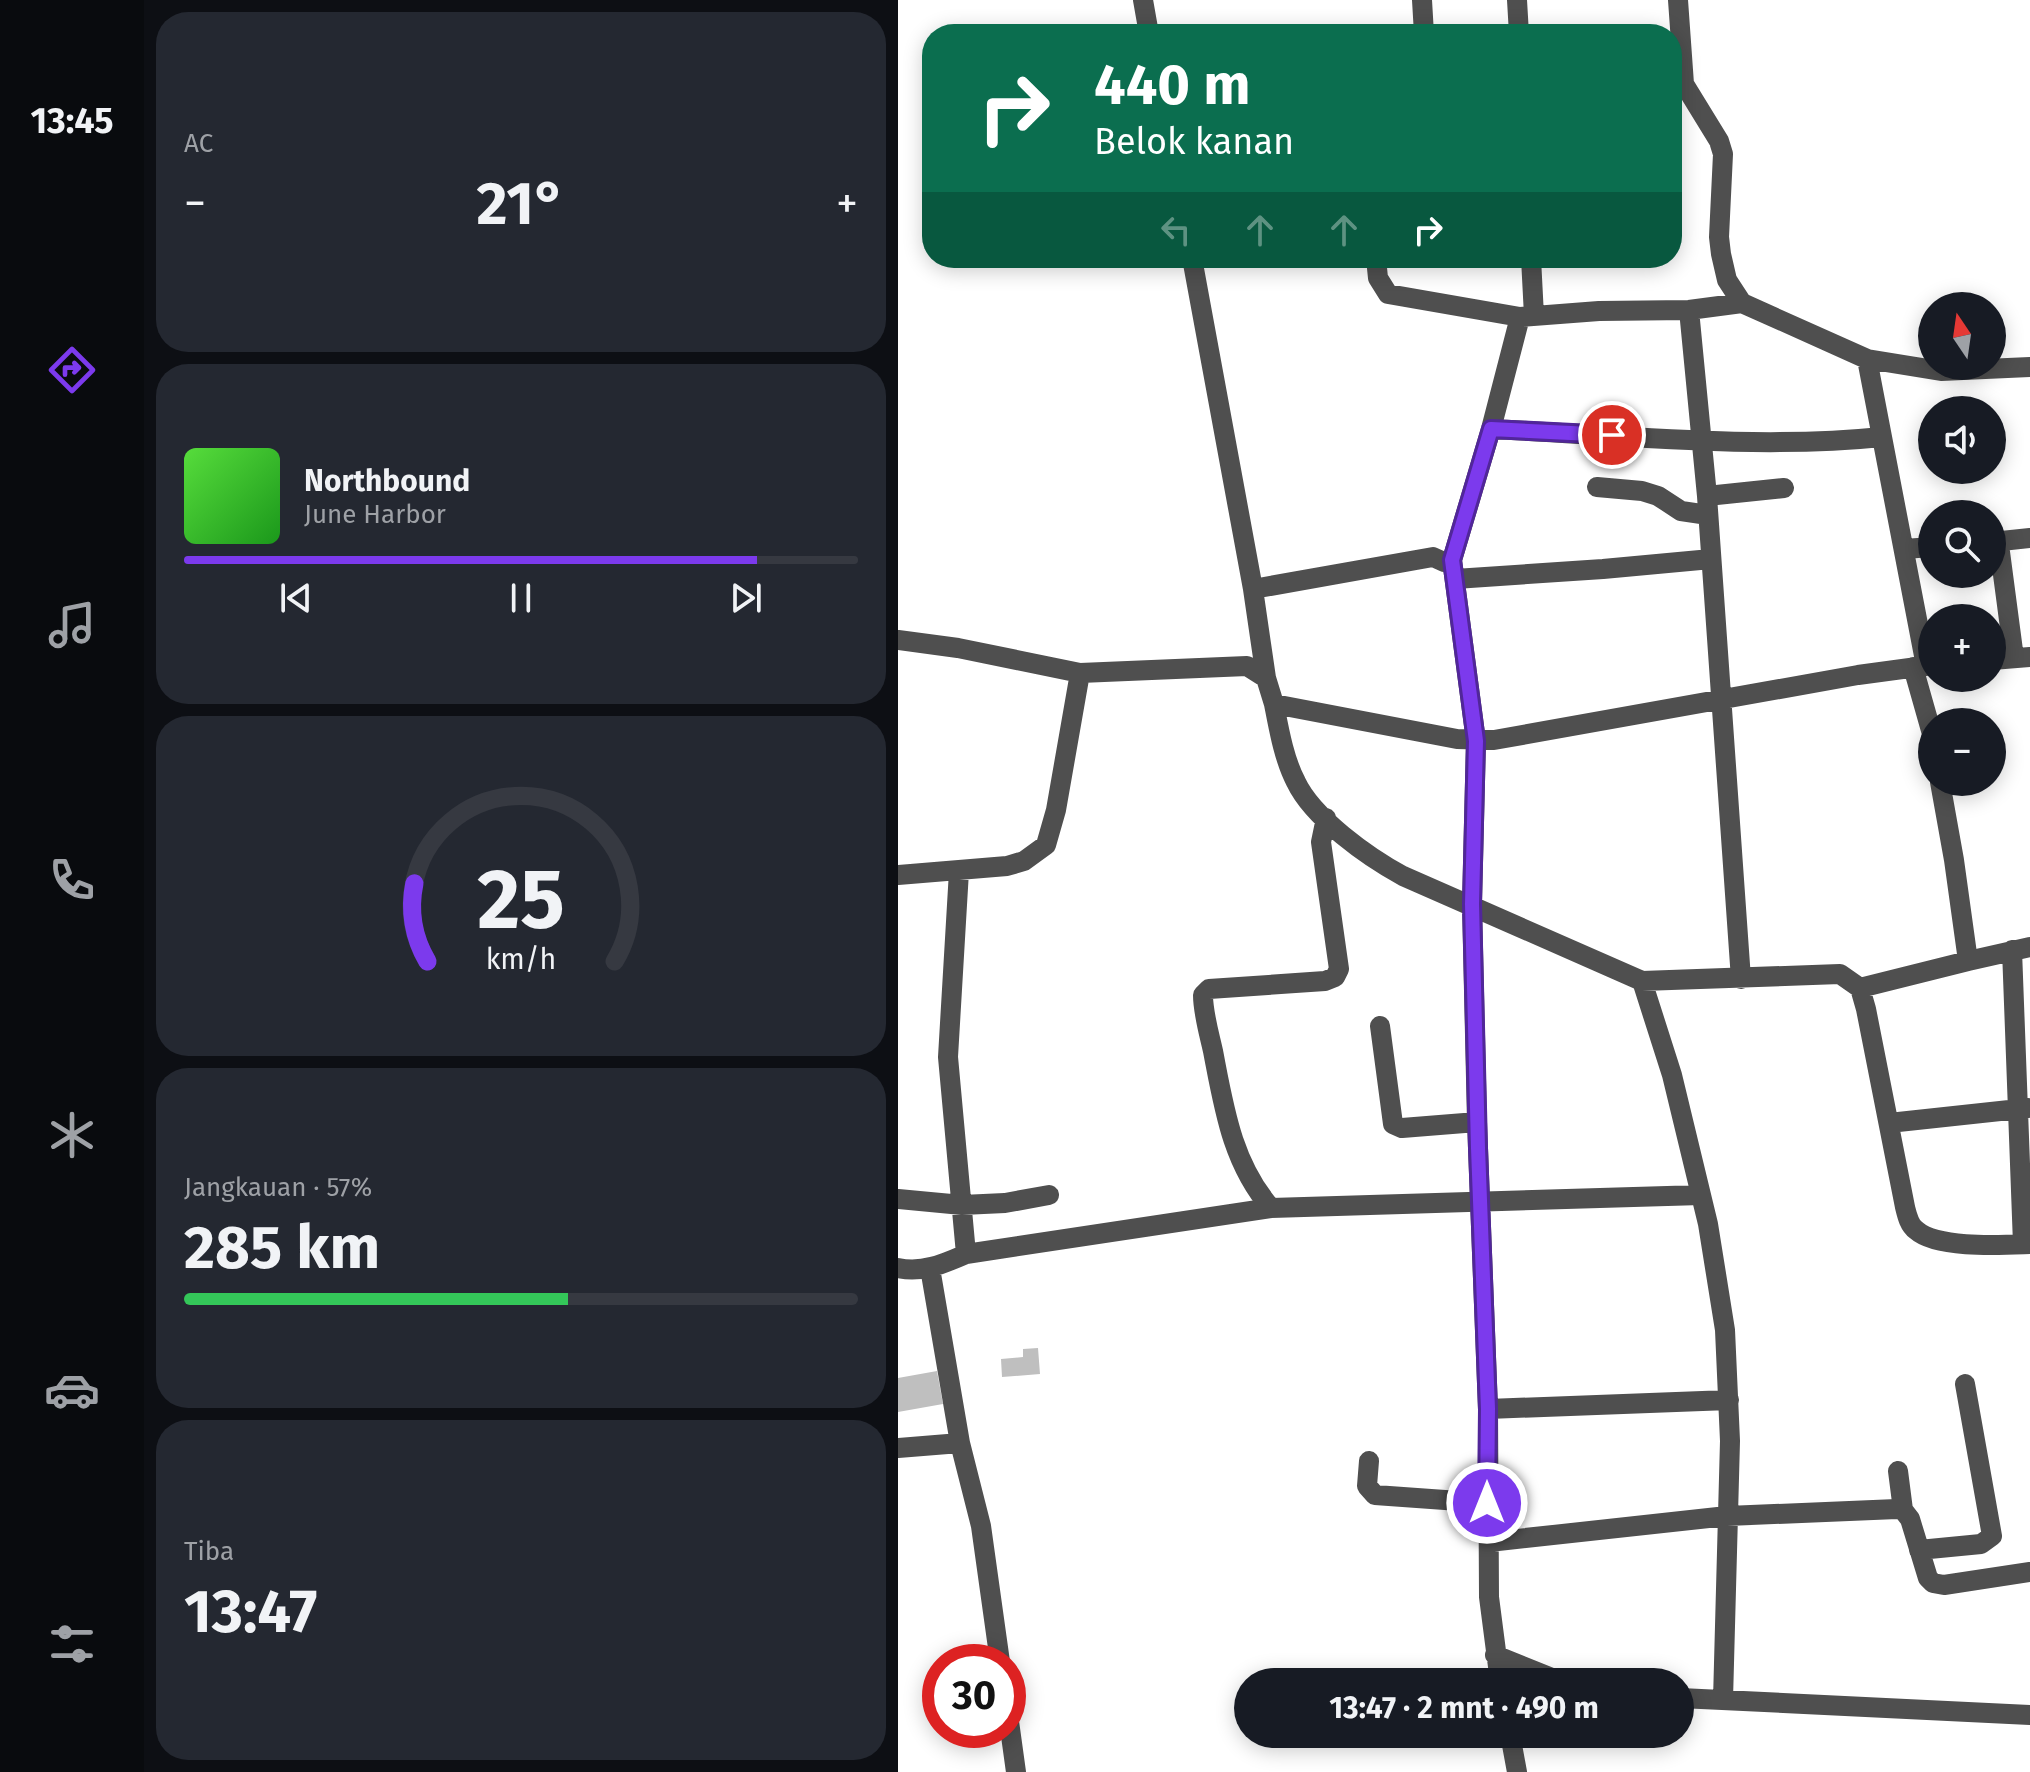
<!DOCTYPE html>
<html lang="id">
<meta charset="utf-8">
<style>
:root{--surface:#171b24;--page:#242831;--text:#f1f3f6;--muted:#9ea1a6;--line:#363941;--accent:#7c3aed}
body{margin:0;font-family:"Fira Sans",sans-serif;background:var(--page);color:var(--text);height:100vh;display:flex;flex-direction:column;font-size:30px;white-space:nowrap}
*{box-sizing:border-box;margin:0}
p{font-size:26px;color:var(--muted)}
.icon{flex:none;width:44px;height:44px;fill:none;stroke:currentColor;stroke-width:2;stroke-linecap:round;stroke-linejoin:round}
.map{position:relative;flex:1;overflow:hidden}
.panel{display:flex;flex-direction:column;gap:12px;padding:12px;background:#0d0f14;width:754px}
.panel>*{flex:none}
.banner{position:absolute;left:24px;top:24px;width:760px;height:244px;border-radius:32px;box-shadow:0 4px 20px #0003;background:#0b6e4f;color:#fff;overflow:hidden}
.needle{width:52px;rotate:347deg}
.controls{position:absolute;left:1020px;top:292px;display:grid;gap:16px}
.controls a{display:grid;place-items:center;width:88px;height:88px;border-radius:50%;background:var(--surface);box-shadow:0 4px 20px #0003;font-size:40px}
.speed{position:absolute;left:24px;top:1644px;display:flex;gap:16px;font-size:40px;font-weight:700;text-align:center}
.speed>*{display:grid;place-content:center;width:104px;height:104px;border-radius:50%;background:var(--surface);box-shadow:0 4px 20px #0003;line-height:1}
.speed .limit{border:12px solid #d22;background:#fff;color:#111}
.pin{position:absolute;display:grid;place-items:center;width:68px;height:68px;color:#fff;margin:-34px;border:4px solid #fff;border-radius:50%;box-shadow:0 2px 8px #0007}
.me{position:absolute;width:88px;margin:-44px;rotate:0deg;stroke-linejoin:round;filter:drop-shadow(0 0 6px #0008)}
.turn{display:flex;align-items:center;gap:28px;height:168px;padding:0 40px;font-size:36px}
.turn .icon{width:104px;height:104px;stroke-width:2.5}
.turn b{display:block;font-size:56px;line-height:68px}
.lanes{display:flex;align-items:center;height:76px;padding:0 40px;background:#0003;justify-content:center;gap:40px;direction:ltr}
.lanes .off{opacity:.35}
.big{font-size:60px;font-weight:700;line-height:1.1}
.panel .tile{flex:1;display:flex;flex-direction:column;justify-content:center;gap:12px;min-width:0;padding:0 28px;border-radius:32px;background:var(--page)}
.panel .dial{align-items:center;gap:0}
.dial svg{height:208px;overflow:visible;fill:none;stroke:var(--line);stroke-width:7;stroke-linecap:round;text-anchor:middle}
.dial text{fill:var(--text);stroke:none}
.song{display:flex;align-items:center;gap:24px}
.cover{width:96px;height:96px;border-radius:12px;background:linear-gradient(135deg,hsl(110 70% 55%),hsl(120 70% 35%))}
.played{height:8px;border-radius:4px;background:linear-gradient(90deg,var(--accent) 85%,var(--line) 85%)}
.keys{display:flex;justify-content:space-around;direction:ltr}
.heat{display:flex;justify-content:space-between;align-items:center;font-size:44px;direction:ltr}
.charge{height:12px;border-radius:6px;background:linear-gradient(90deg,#34c759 57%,var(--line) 0)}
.trip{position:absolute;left:336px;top:1668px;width:460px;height:80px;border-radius:40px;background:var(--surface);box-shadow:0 4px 20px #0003;font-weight:700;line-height:80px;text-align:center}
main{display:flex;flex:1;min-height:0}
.tab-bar{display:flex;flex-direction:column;width:144px;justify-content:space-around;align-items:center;background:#090b0e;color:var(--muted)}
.tab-bar .icon{width:56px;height:56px}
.tab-bar .on{color:var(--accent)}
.tab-bar b{font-size:36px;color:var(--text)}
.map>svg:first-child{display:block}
.building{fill:#bfbfbf}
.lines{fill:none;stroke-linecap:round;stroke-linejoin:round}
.minor{stroke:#4f4f4f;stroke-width:20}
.route-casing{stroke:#51269a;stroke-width:20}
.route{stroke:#7c3aed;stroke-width:14}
</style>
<main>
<nav class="tab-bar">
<b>13:45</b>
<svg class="icon on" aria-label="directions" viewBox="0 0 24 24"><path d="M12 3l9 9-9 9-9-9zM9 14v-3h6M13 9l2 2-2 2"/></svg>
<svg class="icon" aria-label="music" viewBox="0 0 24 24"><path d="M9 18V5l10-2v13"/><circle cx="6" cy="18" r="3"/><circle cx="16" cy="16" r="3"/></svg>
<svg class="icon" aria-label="phone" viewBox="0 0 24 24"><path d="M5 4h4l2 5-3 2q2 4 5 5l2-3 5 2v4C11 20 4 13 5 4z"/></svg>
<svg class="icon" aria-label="climate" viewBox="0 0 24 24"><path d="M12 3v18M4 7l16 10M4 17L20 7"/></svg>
<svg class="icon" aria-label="car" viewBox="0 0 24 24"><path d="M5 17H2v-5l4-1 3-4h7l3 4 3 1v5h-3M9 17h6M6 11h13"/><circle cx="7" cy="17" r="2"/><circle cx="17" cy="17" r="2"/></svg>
<svg class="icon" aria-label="filters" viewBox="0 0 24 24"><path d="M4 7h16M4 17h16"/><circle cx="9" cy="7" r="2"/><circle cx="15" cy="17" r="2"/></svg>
</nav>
<section class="panel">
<div class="tile"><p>AC</p>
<div class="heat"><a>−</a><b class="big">21°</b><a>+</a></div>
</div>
<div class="tile">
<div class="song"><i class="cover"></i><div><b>Northbound</b><p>June Harbor</p></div></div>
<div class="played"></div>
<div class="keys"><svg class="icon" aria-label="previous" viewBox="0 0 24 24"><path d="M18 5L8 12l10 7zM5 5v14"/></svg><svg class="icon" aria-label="pause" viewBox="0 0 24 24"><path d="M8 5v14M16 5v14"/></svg><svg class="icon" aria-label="next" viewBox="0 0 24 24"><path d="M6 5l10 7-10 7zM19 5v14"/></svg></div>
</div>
<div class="tile dial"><svg viewBox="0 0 100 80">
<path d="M14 69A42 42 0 1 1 86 69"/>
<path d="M14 69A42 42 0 0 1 9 39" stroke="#7c3aed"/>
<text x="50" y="56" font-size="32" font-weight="700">25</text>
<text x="50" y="72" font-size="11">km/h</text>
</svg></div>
<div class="tile"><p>Jangkauan · 57%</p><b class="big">285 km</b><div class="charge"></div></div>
<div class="tile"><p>Tiba</p><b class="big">13:47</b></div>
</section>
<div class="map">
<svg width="1132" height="1772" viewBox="0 0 1132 1772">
<rect width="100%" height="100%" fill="#fff"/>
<path class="building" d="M140,1348L142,1374L104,1377L103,1359L125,1357V1349Z
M39,1371L45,1404L0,1412V1378Z"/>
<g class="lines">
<path class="minor" d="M245,0L251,34
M524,0L526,34
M619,0L621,34
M780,0L786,84L821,141L825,154L821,237L823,254L829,280L844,303L969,359L1043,371L1132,367
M294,258L355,589L368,678L376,704
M478,258L480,278L490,294L622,317L701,311L791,310L844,303
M633,258L636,316
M791,310L809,496L843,979
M969,359L1028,666
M593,429C721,435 858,450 984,437
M699,487L744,491L760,496L783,511L810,515
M809,496L886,488
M1094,542L1132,538
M1006,549L1034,547
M1102,552L1116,658
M554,560L578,741L574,904L579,1122L590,1409L591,1597L602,1682
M557,579L705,569L813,559
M355,589L535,557L546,562L554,560L593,429L622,317
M0,640L60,648L182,673L349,666L368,678
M1094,660L1132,657
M1034,665L960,675L596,740L559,739L376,704C381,730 386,759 398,782C415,818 470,857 505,876L744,981L942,974L962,988L968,1009L1007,1207C1009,1215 1011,1225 1018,1230C1039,1249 1104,1245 1132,1244
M1015,667L1034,734
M1042,782L1056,860L1070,961L1132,947
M61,871L50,1057L68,1254
M0,875L109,866L126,861L148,845L158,810L182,673
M1114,950L1125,1244
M744,981L774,1075L810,1224L827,1330L832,1441L825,1700
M962,988L1070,961
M482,1026L495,1124L504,1128L579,1122
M991,1123L1130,1108
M0,1199L64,1205L107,1203L151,1195
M373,1208C334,1163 326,1108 315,1051C311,1033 305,1013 305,995L311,989L427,981L437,977L441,969L423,842L428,818
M0,1268C25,1273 45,1264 68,1254L373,1208L803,1195
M32,1268L62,1443L83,1526L102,1662
M590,1409L831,1400
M0,1448L62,1443
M471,1461L469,1486L477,1495L589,1503
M1000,1471L1005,1510
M591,1542L829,1516L999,1509L1005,1510L1012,1519L1030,1578L1035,1583L1046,1585L1132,1572
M1021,1550L1083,1544L1094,1536L1067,1384
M597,1655L664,1682
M782,1698L1132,1715
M110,1714L118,1772
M612,1734L619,1772"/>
</g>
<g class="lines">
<g class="route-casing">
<path id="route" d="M589,1503L590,1409L580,1148L574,904L578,741L554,560L593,429L714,435"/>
</g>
<use href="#route" class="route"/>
</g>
</svg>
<div class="controls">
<a><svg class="needle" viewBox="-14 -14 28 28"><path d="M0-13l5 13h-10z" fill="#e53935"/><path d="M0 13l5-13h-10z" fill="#9ea1a6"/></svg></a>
<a><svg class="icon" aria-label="sound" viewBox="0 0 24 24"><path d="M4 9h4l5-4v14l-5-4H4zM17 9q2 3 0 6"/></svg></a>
<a><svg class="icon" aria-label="search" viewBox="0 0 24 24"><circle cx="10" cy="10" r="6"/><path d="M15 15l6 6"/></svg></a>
<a>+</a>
<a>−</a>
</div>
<div class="speed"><div class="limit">30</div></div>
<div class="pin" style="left:714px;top:435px;background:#d93025"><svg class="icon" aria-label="arrive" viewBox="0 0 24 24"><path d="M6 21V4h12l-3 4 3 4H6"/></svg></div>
<svg class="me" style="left:589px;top:1503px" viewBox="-20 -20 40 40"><circle r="17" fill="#7c3aed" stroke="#fff" stroke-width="3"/><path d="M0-11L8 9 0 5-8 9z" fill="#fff"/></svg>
<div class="trip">13:47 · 2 mnt · 490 m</div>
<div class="banner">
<div class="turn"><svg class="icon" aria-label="right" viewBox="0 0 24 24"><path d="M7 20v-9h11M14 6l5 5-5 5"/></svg><div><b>440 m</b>Belok kanan</div></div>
<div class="lanes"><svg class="icon off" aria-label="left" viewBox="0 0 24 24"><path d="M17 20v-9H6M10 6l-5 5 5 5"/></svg><svg class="icon off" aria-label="ahead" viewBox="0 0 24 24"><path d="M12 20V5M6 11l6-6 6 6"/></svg><svg class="icon off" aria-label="ahead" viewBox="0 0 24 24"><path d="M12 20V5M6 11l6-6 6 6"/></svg><svg class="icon" aria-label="right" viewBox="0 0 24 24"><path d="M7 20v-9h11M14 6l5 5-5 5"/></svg></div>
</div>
</div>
</main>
